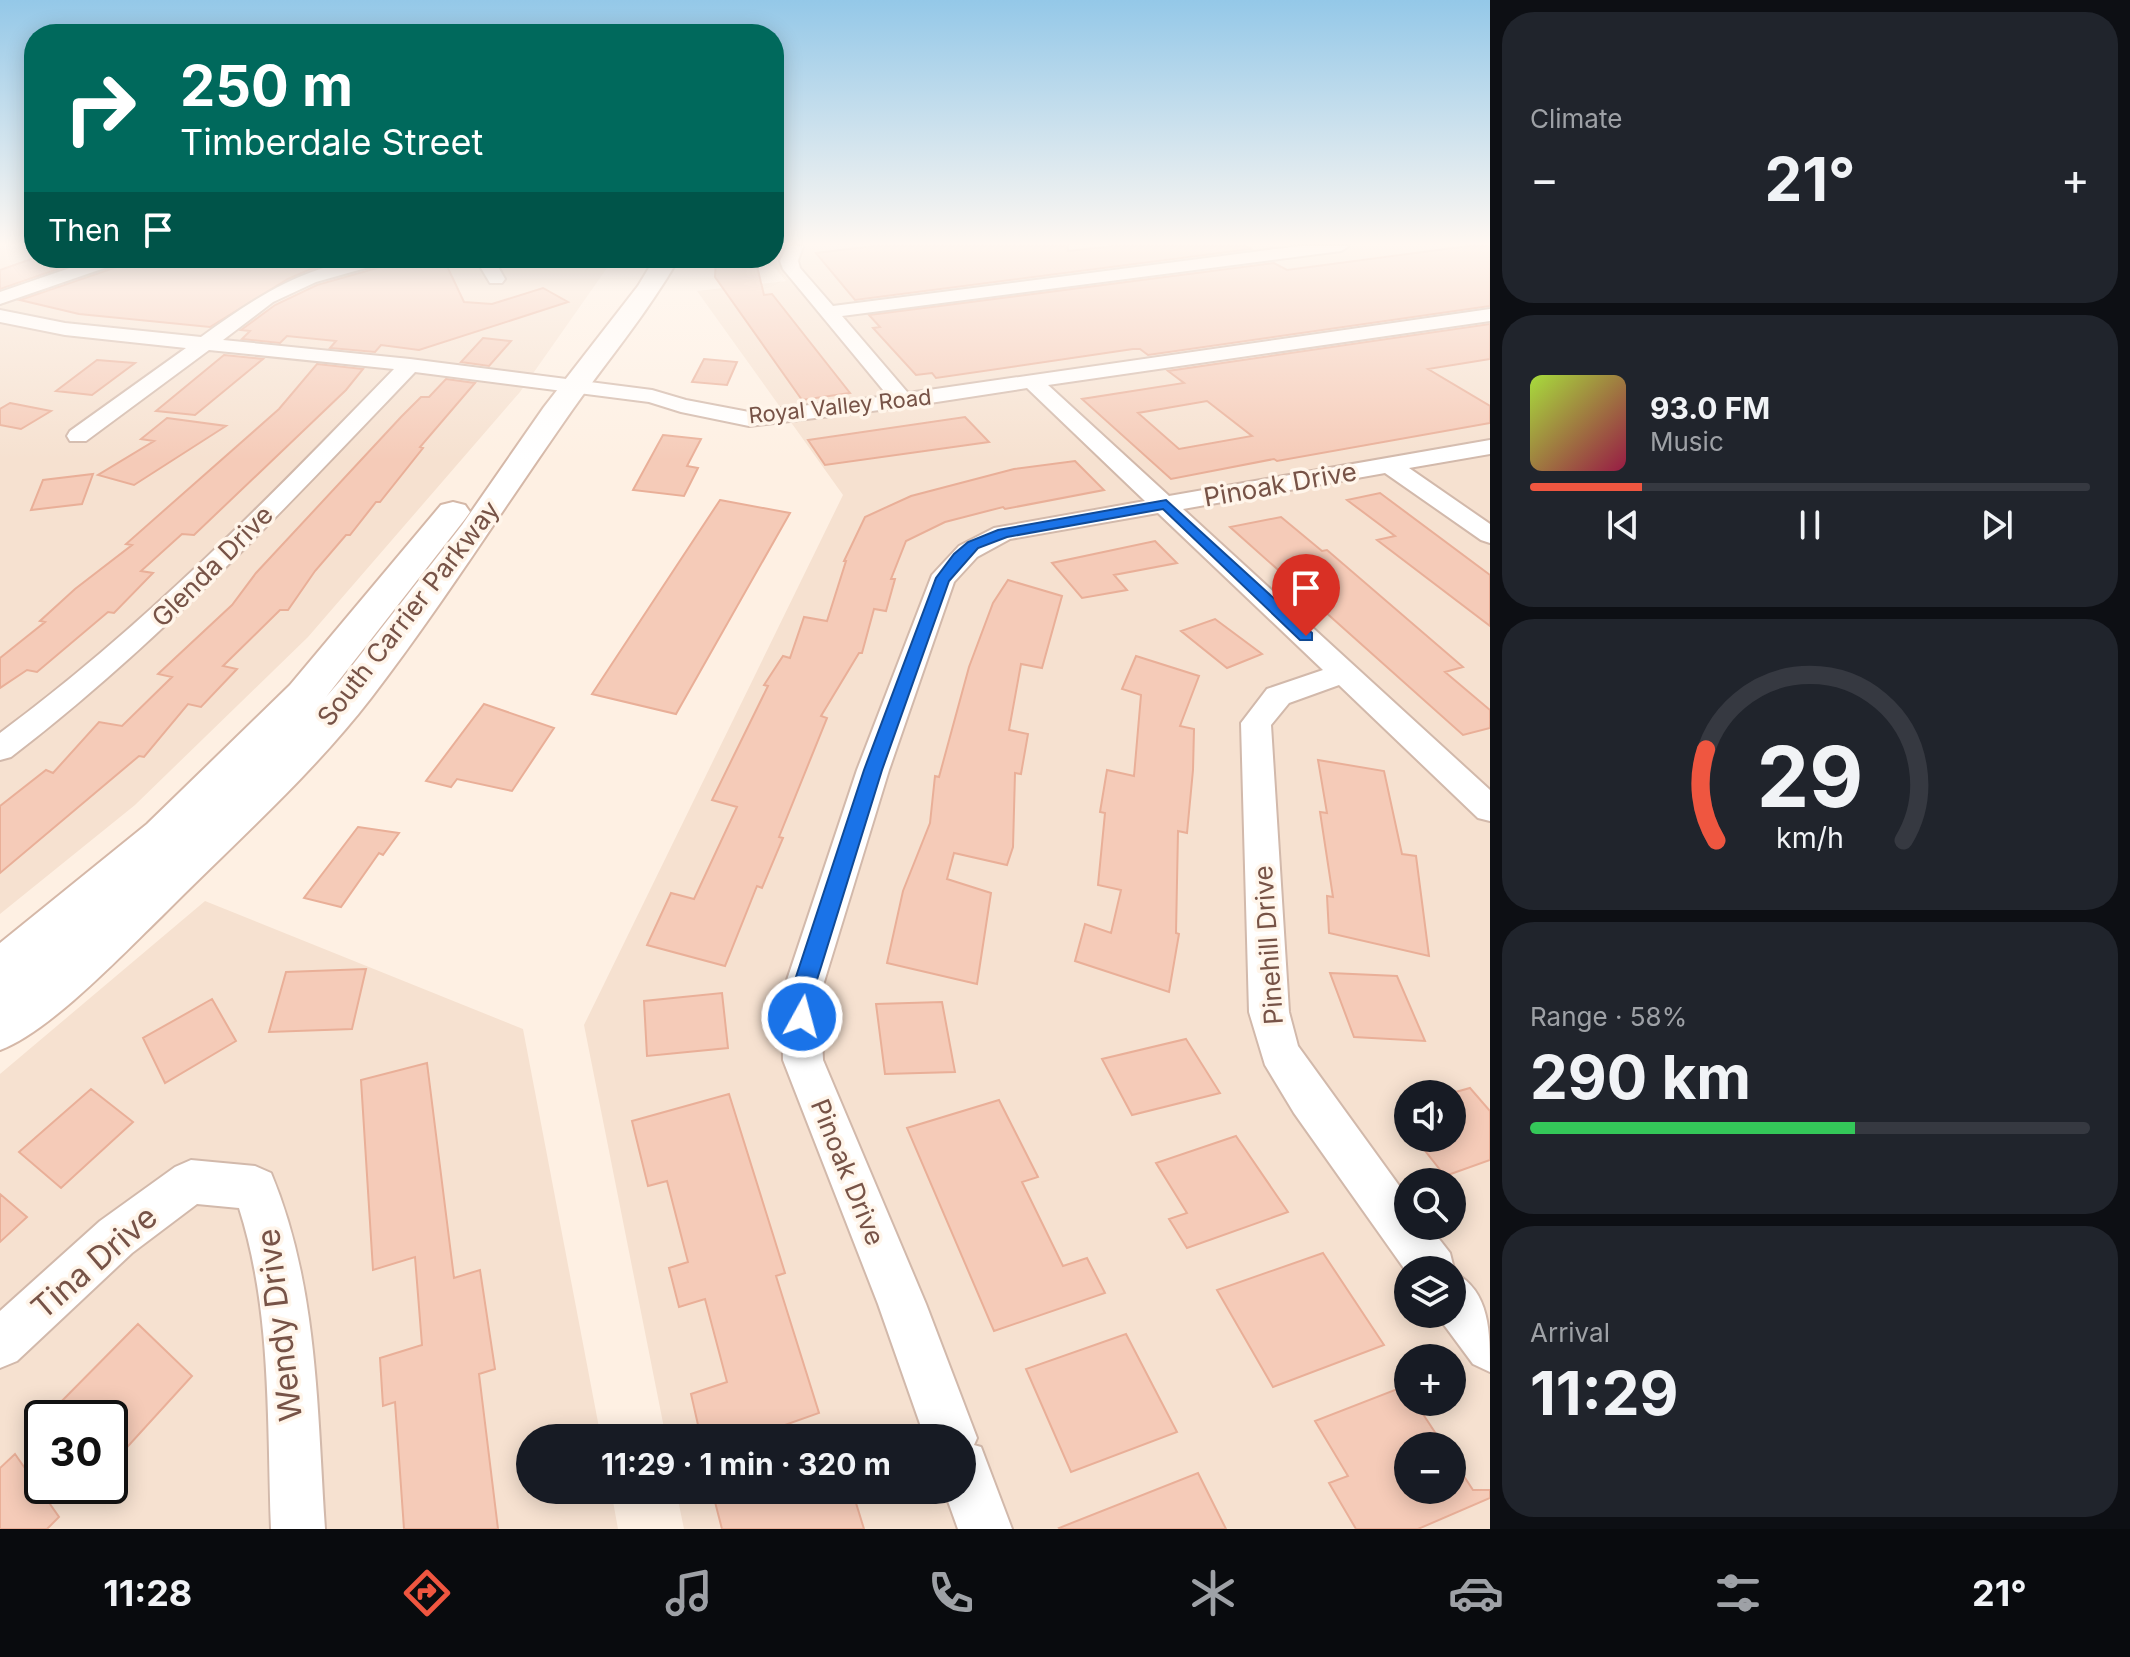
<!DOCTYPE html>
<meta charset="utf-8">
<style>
:root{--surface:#171b24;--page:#20242c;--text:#f1f3f6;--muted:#9ea1a6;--line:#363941;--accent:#ef5640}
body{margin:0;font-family:Inter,sans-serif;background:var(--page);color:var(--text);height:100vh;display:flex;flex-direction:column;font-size:30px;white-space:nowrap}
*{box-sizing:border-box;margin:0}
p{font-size:26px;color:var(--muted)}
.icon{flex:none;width:44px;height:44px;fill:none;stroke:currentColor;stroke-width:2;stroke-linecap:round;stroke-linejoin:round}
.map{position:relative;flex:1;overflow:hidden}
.side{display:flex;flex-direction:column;gap:12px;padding:12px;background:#0d0f14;width:640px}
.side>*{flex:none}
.banner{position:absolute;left:24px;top:24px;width:760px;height:244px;border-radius:32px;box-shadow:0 4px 20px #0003;background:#00695c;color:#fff;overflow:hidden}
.controls{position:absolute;left:1394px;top:1080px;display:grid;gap:16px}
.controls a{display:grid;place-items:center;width:72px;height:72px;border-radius:50%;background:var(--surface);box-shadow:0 4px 20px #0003;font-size:40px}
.speed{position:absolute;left:24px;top:1400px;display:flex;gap:16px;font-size:40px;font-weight:700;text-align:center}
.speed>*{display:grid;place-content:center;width:104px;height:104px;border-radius:50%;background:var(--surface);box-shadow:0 4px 20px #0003;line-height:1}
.speed .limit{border:4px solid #111;border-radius:12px;background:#fff;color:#111}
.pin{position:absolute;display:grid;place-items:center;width:68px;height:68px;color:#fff;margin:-82px -34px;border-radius:50% 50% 50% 0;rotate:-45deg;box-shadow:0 0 8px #0007}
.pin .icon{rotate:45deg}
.me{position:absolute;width:88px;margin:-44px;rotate:7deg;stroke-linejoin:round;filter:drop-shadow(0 0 6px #0008)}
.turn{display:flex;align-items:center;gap:28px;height:168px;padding:0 24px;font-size:36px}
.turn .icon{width:104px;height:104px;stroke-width:2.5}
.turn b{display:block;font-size:56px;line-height:68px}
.then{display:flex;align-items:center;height:76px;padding:0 24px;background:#0003;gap:16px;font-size:30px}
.big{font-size:60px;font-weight:700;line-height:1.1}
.side .tile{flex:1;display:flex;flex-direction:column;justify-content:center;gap:12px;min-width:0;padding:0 28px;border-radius:32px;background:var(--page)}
.side .dial{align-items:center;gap:0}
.dial svg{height:208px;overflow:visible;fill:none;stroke:var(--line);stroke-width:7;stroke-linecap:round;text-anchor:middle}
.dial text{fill:var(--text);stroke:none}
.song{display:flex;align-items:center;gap:24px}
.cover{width:96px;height:96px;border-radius:12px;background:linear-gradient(135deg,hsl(80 70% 55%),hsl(340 70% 35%))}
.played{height:8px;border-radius:4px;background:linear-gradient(90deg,var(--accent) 20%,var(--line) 20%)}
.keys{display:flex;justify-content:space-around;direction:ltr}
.heat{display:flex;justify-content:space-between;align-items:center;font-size:44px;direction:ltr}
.charge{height:12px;border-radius:6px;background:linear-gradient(90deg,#34c759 58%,var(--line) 0)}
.trip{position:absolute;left:516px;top:1424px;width:460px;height:80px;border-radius:40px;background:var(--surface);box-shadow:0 4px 20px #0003;font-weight:700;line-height:80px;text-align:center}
.tab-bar{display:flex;height:128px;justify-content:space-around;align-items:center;background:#090b0e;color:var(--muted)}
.tab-bar .icon{width:56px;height:56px}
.tab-bar .current{color:var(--accent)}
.tab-bar b{font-size:36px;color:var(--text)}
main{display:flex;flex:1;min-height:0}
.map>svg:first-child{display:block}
.residential{fill:#f6e1d0;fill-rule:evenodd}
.building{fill:#f5cbb8;stroke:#e9af98;stroke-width:2;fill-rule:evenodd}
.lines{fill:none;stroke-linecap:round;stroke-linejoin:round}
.minor-casing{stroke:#d2b9ab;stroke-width:4}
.secondary-casing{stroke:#d5b8a8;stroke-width:4}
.minor{fill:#fff;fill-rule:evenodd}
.secondary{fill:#fff;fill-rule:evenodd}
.route{fill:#1a73e8;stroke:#114b97;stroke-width:2}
.labels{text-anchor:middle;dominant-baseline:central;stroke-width:7;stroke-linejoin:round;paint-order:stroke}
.far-street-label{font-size:22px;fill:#775347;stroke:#fff5ea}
.street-label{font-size:26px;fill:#775347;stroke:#fff5ea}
.near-street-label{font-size:32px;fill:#775347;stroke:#fff5ea}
</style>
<main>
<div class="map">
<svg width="1490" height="1529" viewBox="0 0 1490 1529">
<rect width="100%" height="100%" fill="#fef0e3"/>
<path class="residential" d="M0,246H34V258H614L520,392L308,637L135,805L0,914Z
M774,246H1490V1529H684L676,1490H962V1438H666L584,1025L843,495L697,291L786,281L773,266L683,268L690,258H774ZM1408,1094H1452V1138H1408ZM1408,1182H1452V1226H1408ZM1408,1270H1452V1314H1408ZM1408,1358H1452V1402H1408ZM1408,1446H1452V1490H1408Z
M205,901L523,1029L601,1438H530V1490H611L618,1529H0V1074ZM42,1418H110V1486H42Z"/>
<path class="building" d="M873,246H1068V251L1113,246H1246L1251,249L855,300L816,253Z
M1468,246H1490V306L1148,355L1140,349H1133L936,378L932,373L916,375L873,328L880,327L869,315L1274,263L1287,270Z
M34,258H90L0,289V270Z
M128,258H355L311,269L288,279L210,327L79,314L20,300L123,265Z
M393,258H399L401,266L446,264L464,302L492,304L543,288L568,302L419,350L381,345L375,352L330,348L336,341L287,336L280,343L242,339L250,331L241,330L275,305L317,285L388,265Z
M716,258H755L764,295L772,294L850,393L802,400L715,277Z
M1490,324V359L1428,369L1490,406V423L1277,461L1274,459L1171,479L1082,399L1184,383L1168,371ZM1207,401L1252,436L1179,449L1138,413Z
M483,338L511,341L489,366L461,362Z
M224,355L263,359L195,415L156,411Z
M704,359L737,362L727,385L692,382Z
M97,360L135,363L92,395L56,391Z
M317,364L363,369L346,390L194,535L182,534L141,571L153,573L114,613L108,612L37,672L27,670L0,688V658L45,622L40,621L75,589L132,545L126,544L279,409Z
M446,379L475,383L420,447L423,448L380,502H376L350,535H346L315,571L288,610H280L223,666L237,669L201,707L188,704L144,757L139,756L0,873V806L46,770L53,773L99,722L122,726L172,677L158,674L232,605L256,573L401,417L421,397H429Z
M10,403L51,411L21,429L0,425V409Z
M965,417L989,442L825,465L808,440Z
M167,418L226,426L134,485L98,475L154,441L141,439Z
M663,435L701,439L687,466L698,468L684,496L633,490Z
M1075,461L1104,490L1005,509L1003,507L945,522L906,541L891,579H895L886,611L874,609L862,653H859L821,716L827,718L779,837L783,838L762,888L757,886L725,966L647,945L671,893L694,899L737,807L712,800L768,686L764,685L783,656L790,658L804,617L827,621L846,561H844L865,517L911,496L1014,469Z
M93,474L82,504L31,510L43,480Z
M1380,493L1490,575V626L1377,540L1395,536L1347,500Z
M720,500L790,513L676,714L592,694Z
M1281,517L1322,551L1327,550L1463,667L1445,672L1490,710V728L1463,735L1230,527Z
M1155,541L1177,563L1114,575L1127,590L1082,598L1052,563Z
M1008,580L1062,596L1042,668L1021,664L1009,730L1028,734L1021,774L1015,773L1013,847L1007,865L954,853L947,879L991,893L977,984L887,963L903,891L930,823L935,776L939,777L969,667L993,603Z
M1215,619L1262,654L1227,668L1181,631Z
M1136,656L1199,676L1180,726L1194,729L1193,770L1187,833L1178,831L1176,933L1179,934L1169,992L1075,961L1085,924L1111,933L1121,890L1098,885L1105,813L1100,812L1107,770L1134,776L1141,695L1122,689Z
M484,704L554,728L512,791L457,779L451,787L426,781Z
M1318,760L1384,771L1402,854L1416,856L1429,956L1329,933L1327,896L1333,897L1320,812L1327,813Z
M358,827L399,833L383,855L379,853L341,907L304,898Z
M366,969L352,1029L269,1032L286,972Z
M1330,973L1397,976L1425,1041L1354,1037Z
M722,993L728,1048L647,1056L644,1001Z
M212,999L236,1041L165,1083L143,1038Z
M942,1002L955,1072L885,1074L876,1004Z
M1186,1039L1220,1093L1132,1115L1102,1059Z
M427,1063L454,1278L480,1270L495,1369L479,1374L498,1529H404L395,1402L383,1406L380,1358L422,1345L415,1257L373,1270L361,1080Z
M1470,1088L1490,1111V1160L1445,1176L1415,1138H1452V1093Z
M91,1089L133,1122L61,1188L19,1152Z
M729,1094L785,1273L776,1276L819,1413L748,1438H701L691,1394L727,1382L705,1299L679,1307L669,1268L688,1262L667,1181L648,1186L632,1121Z
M999,1100L1038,1177L1022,1182L1063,1266L1087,1258L1105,1293L994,1331L907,1128Z
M1236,1136L1288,1212L1187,1248L1169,1219L1187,1213L1156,1163Z
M0,1194L27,1217L0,1242Z
M1323,1253L1384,1345L1273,1387L1217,1290Z
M138,1324L192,1376L110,1466V1418H45Z
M1126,1334L1177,1432L1071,1472L1026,1369Z
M1405,1386L1408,1402H1415L1444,1446H1408V1490H1452V1458L1473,1490H1490V1498L1418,1529H1356L1329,1483L1348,1476L1315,1421Z
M15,1454L59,1517L47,1529H0V1468Z
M1198,1473L1226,1529H1060L1059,1528Z
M749,1490H852L864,1529H722L715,1502Z"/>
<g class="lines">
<g class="minor-casing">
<path id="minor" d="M787,246H803L798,261L800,268L833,306L1300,246H1349L1341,251L842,316L908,393L1490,309V321L1048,385L1169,496L1490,440V454L1409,468L1490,524V543L1481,540L1385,473L1183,509L1490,790V821L1478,818L1339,685L1289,703L1271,725L1289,1012L1298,1046L1408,1198V1226H1429L1450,1253L1455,1273C1490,1292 1490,1332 1490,1372L1473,1364L1436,1314H1452V1270H1408V1274L1294,1113L1265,1065L1249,1012L1241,723L1267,689L1323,670L1158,513L1010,539L977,557L954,582L889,770L820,995L823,1060L926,1304L977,1438L974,1445L981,1447L1012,1529H958L944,1490H962V1438H925L878,1304L783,1060L782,995L857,770L932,575L959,546L994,528L1145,501L1027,388L904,407L749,426L681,412L649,402L415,372C286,507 160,643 11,757L0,760V733C145,626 269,498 394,369L209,350L86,441H70L67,436L70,431L186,348L65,335L0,322V310L65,323L201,337C259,295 314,258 390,258L387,262L316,282L273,302L223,340L410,359L652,390L686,400L749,412L888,396L783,269L780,261Z
M99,258H125L122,262L0,304V292Z
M475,258H493L505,279L502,283H490Z
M191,1160L255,1166L271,1173C318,1285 317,1409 325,1529H271C267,1422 272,1311 239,1208L197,1204L132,1253L17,1361L0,1368V1311L100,1221L175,1167Z"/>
</g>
<g class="secondary-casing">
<path id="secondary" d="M655,258H679C647,314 605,363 568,416C502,510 441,607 371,698C310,777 232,845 162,916C123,954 49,1032 0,1050V943L147,824L290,685L441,505L453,502L465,505L470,512L465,519L326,697L340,681L462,525L544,407L638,286Z"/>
</g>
<use href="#minor" class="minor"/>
<use href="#secondary" class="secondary"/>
</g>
<linearGradient id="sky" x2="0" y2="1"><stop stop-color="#94c8e8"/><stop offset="0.53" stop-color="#fff8f2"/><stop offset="1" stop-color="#fff8f2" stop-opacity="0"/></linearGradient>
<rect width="1490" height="460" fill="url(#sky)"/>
<path class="route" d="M1166,500L1312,633V640H1300L1163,509L1007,537L978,548L949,581L882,770L821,967L812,995L813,1017L810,1024L802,1027L794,1024L790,995L864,770L936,578L954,554L968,542L998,530Z"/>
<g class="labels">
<g class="far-street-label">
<text transform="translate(840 406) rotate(-6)">Royal Valley Road</text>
</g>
<g class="street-label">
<text transform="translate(1280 484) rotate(-10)">Pinoak Drive</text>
<text transform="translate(212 566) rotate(-45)">Glenda Drive</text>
<text transform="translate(408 613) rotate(-52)">South Carrier Parkway</text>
<text transform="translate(1268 945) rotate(-94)">Pinehill Drive</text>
<text transform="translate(848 1172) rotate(68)">Pinoak Drive</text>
</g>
<g class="near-street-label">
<text transform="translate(94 1262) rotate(-41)">Tina Drive</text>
<text transform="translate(279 1325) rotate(-97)">Wendy Drive</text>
</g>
</g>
</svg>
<div class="controls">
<a><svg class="icon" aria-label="sound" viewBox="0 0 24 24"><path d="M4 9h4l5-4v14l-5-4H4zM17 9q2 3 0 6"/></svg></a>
<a><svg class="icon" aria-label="search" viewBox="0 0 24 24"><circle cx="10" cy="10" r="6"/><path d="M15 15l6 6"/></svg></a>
<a><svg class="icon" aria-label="layers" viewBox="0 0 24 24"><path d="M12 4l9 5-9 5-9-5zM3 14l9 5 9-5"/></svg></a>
<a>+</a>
<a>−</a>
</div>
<div class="speed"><div class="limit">30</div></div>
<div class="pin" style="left:1306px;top:636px;background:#d93025"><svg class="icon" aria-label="arrive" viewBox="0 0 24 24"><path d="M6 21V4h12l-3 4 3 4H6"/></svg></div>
<svg class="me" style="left:802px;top:1017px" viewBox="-20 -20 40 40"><circle r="17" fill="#1a73e8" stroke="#fff" stroke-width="3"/><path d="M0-11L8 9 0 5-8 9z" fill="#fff"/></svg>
<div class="trip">11:29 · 1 min · 320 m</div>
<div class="banner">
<div class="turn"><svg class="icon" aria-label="right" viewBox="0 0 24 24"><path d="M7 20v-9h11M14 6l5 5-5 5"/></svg><div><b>250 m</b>Timberdale Street</div></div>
<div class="then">Then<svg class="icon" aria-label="arrive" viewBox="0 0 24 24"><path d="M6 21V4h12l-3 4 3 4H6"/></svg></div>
</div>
</div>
<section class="side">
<div class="tile"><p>Climate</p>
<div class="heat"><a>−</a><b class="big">21°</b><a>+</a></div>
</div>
<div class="tile">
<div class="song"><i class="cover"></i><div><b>93.0 FM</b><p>Music</p></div></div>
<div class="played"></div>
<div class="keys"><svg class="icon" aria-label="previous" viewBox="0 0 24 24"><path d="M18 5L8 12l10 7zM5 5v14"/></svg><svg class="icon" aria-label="pause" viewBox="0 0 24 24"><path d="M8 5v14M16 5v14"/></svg><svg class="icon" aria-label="next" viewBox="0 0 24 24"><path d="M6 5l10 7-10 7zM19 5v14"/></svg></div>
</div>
<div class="tile dial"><svg viewBox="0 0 100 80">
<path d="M14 69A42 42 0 1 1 86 69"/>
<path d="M14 69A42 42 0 0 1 10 34" stroke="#ef5640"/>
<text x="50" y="56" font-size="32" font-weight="700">29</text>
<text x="50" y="72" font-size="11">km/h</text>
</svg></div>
<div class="tile"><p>Range · 58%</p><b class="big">290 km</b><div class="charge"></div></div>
<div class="tile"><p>Arrival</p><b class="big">11:29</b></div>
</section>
</main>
<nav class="tab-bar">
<b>11:28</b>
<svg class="icon current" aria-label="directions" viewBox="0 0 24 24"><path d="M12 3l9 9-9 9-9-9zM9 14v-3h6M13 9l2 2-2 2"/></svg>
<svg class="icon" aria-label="music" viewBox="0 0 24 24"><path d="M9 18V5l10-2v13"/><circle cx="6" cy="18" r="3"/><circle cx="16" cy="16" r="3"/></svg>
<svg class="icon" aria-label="phone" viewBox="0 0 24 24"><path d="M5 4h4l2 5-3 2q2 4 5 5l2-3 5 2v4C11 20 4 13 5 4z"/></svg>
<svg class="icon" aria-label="climate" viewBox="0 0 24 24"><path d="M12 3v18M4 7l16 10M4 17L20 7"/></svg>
<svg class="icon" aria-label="car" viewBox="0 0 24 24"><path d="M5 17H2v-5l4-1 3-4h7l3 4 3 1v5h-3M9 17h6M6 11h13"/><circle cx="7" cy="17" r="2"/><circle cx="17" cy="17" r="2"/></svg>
<svg class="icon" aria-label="filters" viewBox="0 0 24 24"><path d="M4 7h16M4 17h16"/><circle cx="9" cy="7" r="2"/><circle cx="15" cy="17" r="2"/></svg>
<b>21°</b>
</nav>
